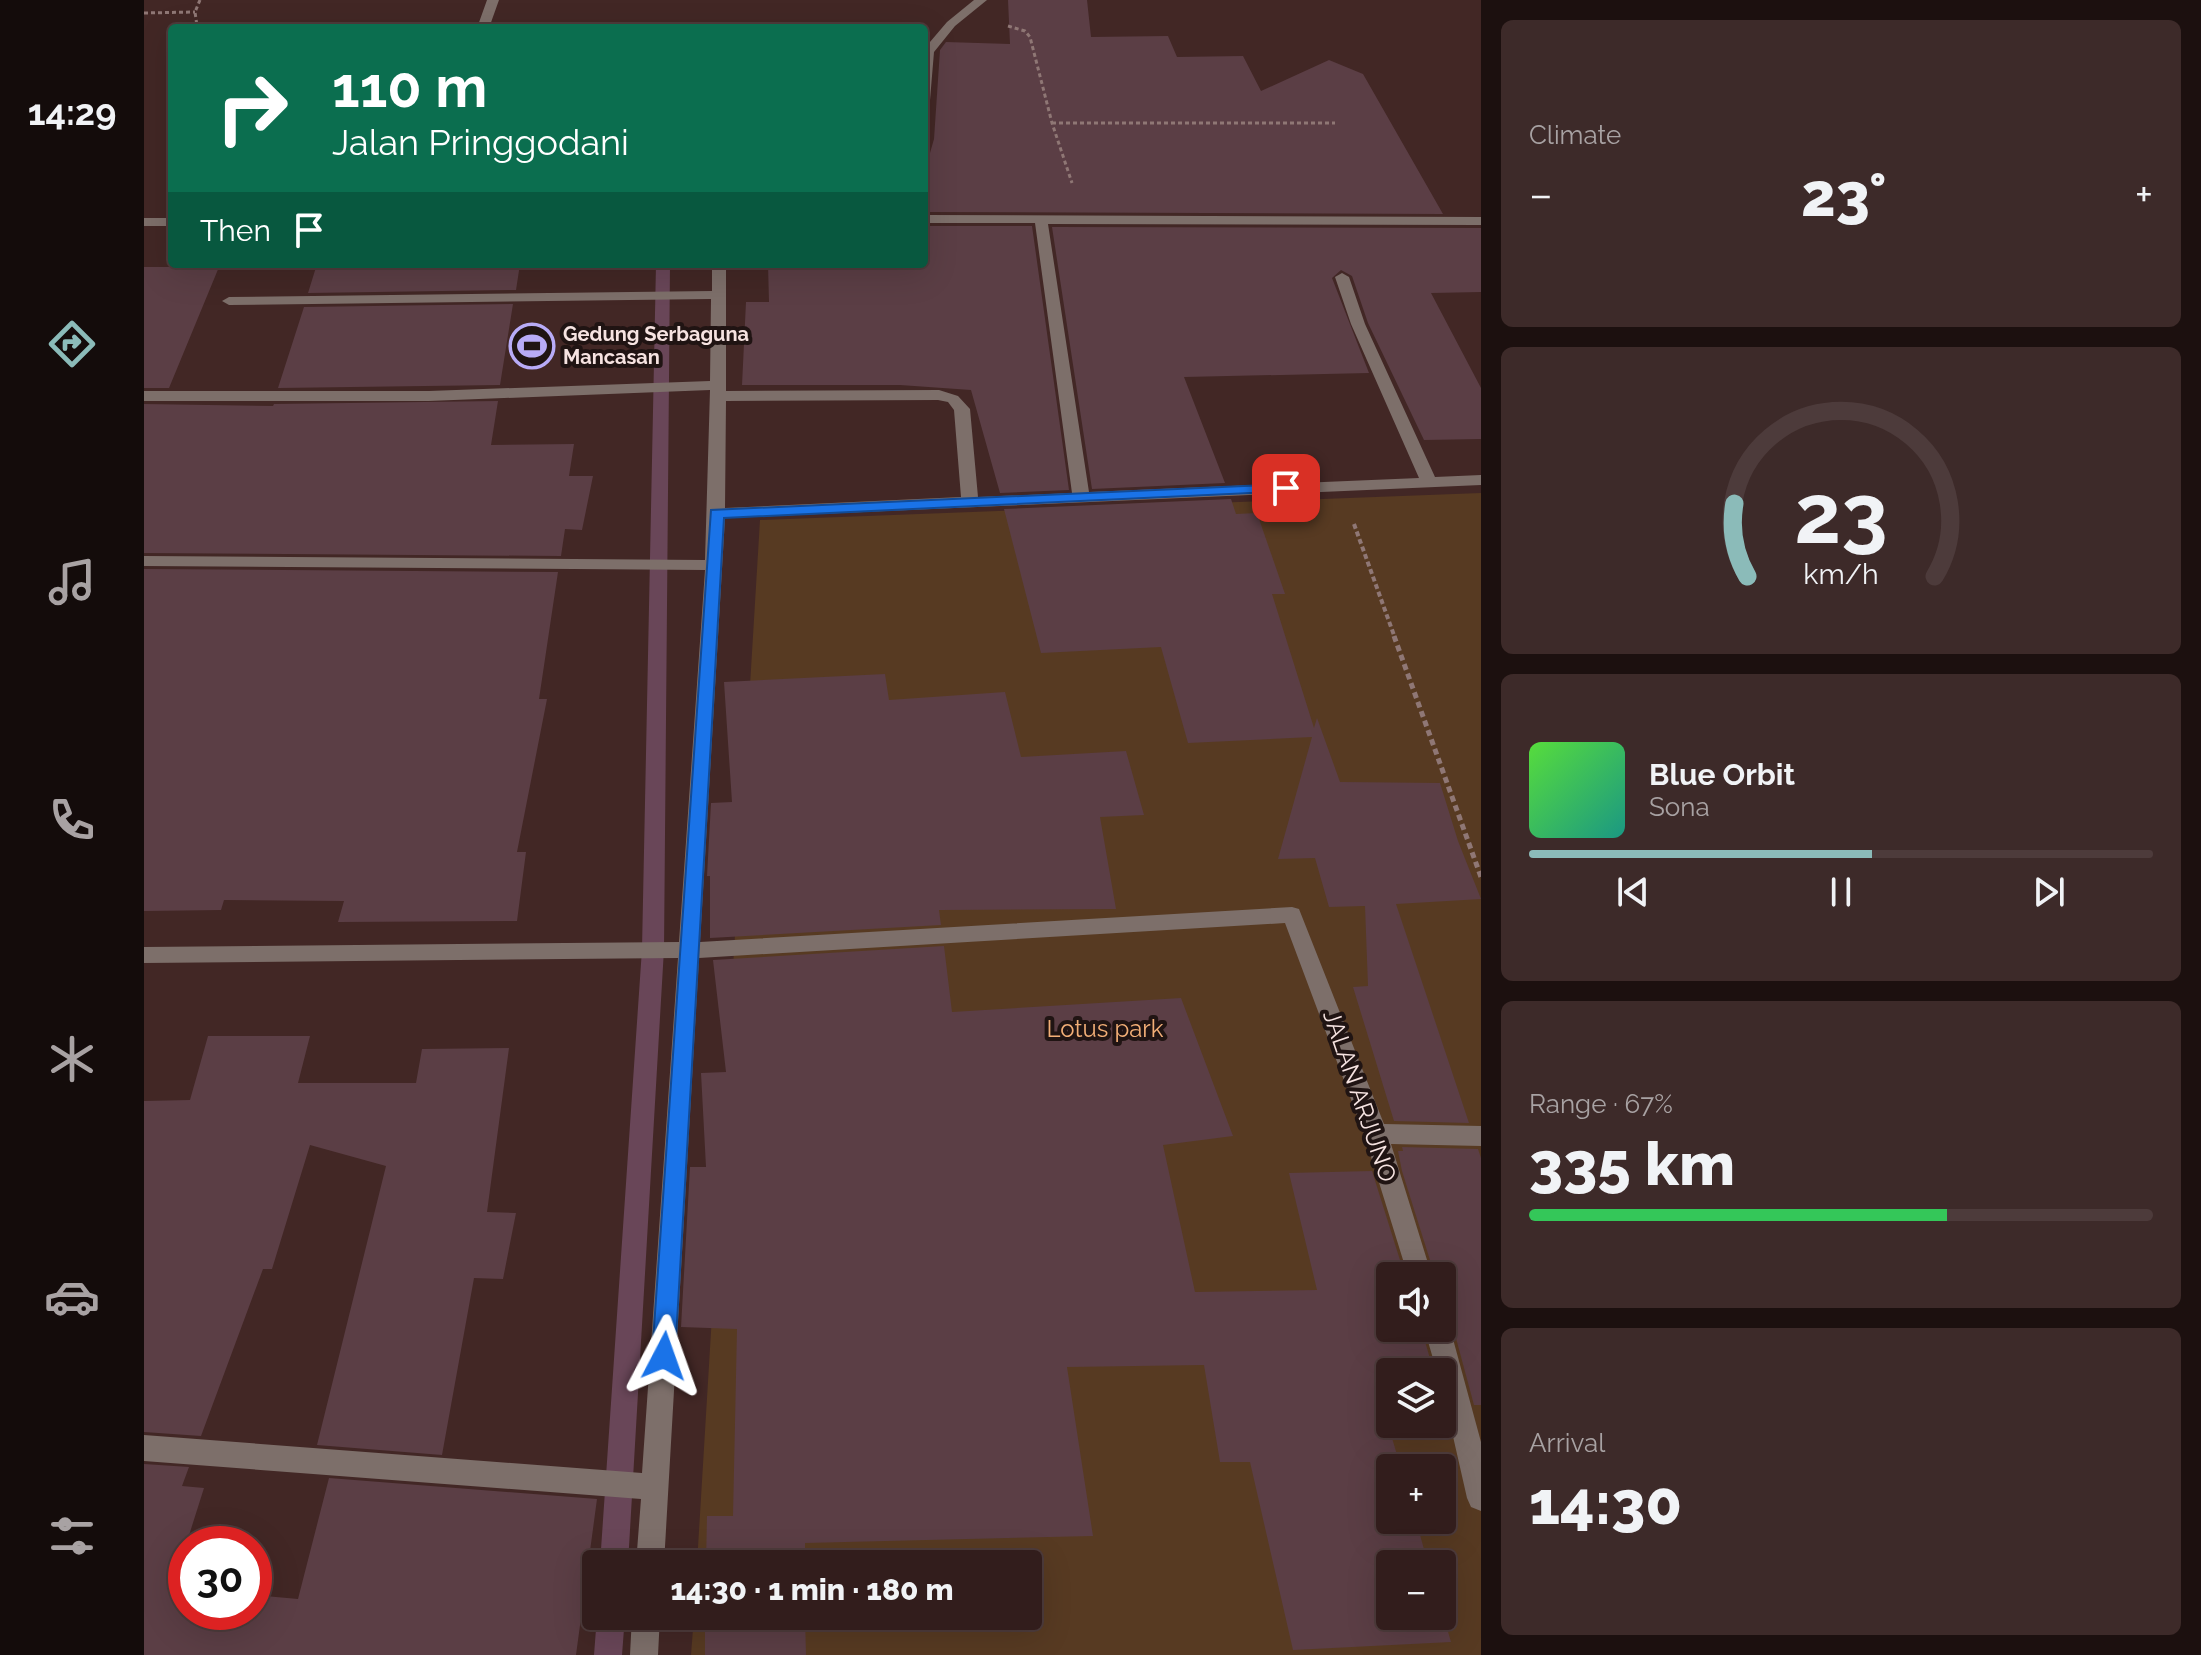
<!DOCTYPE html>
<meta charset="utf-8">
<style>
:root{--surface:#321d1c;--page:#3d2a29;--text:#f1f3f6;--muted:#a8a2a3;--line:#4d3b3b;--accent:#8bbbb9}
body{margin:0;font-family:Raleway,sans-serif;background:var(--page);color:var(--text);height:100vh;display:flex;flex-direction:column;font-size:30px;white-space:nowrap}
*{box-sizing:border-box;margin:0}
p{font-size:26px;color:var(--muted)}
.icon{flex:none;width:44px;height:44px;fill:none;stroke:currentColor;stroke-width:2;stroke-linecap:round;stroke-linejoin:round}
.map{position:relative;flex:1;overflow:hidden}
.sheet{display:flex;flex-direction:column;gap:20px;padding:20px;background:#1c100f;width:720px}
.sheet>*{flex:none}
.hud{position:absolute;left:24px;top:24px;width:760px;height:244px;border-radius:8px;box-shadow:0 8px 32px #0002,0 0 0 2px var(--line);background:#0b6e4f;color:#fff;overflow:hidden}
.controls{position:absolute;left:1232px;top:1262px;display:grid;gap:16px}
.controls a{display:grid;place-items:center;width:80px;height:80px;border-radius:8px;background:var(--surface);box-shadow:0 8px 32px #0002,0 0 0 2px var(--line);font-size:40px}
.speed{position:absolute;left:24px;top:1526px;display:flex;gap:16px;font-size:40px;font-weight:700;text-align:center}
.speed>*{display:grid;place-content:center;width:104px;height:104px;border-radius:50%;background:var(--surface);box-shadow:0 8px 32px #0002,0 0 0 2px var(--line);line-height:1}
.speed .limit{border:12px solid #d22;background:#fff;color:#111}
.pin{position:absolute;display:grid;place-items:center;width:68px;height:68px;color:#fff;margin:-34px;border-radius:16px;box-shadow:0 4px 12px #0006}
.me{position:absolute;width:88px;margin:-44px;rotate:4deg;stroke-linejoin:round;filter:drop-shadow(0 0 6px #0008)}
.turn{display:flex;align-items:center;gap:28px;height:168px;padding:0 32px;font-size:36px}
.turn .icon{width:104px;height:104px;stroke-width:2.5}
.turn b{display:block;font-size:56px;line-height:68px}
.then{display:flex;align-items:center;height:76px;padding:0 32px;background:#0003;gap:16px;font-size:30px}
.big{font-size:60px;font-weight:800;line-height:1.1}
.sheet .card{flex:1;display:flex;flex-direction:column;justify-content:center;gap:12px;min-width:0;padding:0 28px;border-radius:12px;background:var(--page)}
.sheet .dial{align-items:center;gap:0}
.dial svg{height:208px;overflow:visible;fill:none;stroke:var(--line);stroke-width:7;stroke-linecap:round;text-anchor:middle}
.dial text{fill:var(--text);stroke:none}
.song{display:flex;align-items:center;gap:24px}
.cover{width:96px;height:96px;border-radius:12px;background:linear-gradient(135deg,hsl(110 70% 55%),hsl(170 70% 35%))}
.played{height:8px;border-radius:4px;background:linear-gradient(90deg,var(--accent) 55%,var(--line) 55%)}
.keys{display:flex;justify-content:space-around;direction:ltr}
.heat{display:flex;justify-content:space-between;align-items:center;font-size:44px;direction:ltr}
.charge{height:12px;border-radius:6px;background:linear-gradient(90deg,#34c759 67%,var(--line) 0)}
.trip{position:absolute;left:438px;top:1550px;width:460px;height:80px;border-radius:8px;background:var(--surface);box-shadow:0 8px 32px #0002,0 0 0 2px var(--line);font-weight:800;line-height:80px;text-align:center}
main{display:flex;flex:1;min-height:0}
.menu{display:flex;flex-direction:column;width:144px;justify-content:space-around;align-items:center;background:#140c0b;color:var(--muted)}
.menu .icon{width:56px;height:56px}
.menu .selected{color:var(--accent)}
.menu b{font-size:36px;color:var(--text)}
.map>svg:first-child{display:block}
.green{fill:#573a22;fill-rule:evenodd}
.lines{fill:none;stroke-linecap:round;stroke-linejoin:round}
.stream{fill:#694658;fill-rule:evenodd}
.building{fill:#5b3e45}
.path-far2{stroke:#8f7775;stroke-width:3;stroke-dasharray:4 3;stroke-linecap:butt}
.path-far1{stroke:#8f7775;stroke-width:4;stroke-dasharray:5 3;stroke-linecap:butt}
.path{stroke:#8f7775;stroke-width:5;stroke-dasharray:6 4;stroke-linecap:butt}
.minor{fill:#7d6f6a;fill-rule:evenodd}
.route{fill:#1a73e8;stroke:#114b97;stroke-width:2}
.labels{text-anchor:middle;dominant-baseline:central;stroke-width:8;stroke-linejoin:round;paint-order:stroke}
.far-poi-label{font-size:20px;font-weight:bold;fill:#f6e3e1;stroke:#201413;text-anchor:start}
.park-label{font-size:24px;fill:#f3af77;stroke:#201413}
.street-label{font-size:24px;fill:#f6e3e1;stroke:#201413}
</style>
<main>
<nav class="menu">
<b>14:29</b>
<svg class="icon selected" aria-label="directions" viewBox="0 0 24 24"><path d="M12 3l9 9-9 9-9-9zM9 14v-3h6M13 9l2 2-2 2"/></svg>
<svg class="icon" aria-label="music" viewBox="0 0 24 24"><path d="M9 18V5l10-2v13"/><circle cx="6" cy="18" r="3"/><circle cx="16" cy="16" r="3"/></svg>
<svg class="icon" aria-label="phone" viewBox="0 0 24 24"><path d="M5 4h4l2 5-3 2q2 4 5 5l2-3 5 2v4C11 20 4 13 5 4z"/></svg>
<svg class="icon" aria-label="climate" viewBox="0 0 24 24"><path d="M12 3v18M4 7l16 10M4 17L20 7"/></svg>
<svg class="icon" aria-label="car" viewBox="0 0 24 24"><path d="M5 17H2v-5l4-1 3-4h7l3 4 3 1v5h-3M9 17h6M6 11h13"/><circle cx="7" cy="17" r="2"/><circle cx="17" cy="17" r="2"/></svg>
<svg class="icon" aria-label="filters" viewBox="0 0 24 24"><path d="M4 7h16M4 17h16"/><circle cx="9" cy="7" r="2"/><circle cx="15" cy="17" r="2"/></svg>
</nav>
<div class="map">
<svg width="1337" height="1655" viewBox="0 0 1337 1655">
<rect width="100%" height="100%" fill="#422725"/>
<path class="green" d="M1337,493V1655H547L550,1616H884V1564H553L616,520ZM1246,1276H1298V1328H1246ZM1246,1372H1298V1424H1246ZM1246,1468H1298V1520H1246ZM1246,1564H1298V1616H1246Z"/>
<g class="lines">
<path class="stream" d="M512,264H526L520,949L484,1564H456L498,949Z
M453,1616H481L478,1655H450Z"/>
</g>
<path class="building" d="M864,0H943L947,37L1024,36L1033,57L1099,56L1117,91L1185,60L1219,74L1299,214L780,212V174L790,139L796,50L802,42L866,44Z
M780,226H888L925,490L856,493L827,390L756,385H598L602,302H625L624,264H780Z
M908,227L1337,228V292L1287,293L1337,388V439L1280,440L1224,323L1208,276L1197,270L1188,278L1225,373L1040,377L1081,483L948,489Z
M173,264H376L372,290L164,293Z
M0,267H75L25,388H0Z
M369,304L356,385L134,388L160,307Z
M354,401L347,445L430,444L425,476H449L438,530L421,529L417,556L0,553V404L129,406L130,404Z
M1087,499L1092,514L1113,513L1141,594H1128L1170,728L1173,718L1196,782L1296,783L1314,841L1337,899L1252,904L1325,1123L1250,1121L1209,987L1224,986L1221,906L1185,907L1171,858L1134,859L1168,737L1044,743L1017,647L897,653L860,509Z
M0,569L414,572L395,699H403L373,852H382L373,921L194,922L200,901L80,900L77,910L0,911Z
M741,674L745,700L861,692L877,757L982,751L1000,815L956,817L972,909L795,910L797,925L566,938V876H563L567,803L588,802L580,682Z
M800,946L808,1012L1037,998L1089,1136L1019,1145L1051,1292L1173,1290L1145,1173L1228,1171L1261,1276H1246V1328H1277L1290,1372H1246V1407L1239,1408L1257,1468H1246V1520H1272L1284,1564H1246V1616H1298V1611L1307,1642L1149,1650L1106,1462H1076L1060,1365L923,1367L949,1536L661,1543V1564H562L563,1516H589L593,1329L537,1327L546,1167H562L557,1073L582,1072L569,960Z
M64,1036H166L154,1083H272L278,1049L365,1048L343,1212L372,1213L359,1279L330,1278L298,1455L173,1445L242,1166L166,1145L128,1269H119L57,1436L0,1432V1101L46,1100Z
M1258,1147L1334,1149L1337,1158V1405H1330L1309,1327L1298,1315V1276H1291L1258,1171L1254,1151H1259Z
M0,1464L45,1467L38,1486L60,1488L28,1589L42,1590V1612H110V1595L154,1599L185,1478L453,1499L432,1655H0Z
M561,1616H661L662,1655H561Z"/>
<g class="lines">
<path class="path-far2" d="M56,0L51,12L53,26L116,28
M0,13L51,12
M864,26L881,31L886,37L908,123L928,183
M908,123H1191"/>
<path class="path-far1" d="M1210,524L1251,638"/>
<path class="path" d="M1250,636L1337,877"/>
<path class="minor" d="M343,0H355L345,28H333Z
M830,0H843L811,26L790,52L786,100L780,104V49L803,22Z
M780,215L1337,217V225L904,224L945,492L1275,478L1207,324L1191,277L1198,273L1205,277L1221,324L1291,477L1337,475V485L581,518L556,942L1148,907L1155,909L1240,1124L1337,1126V1146L1247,1144L1288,1276H1264L1220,1134L1141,923L555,958L520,1564H492L497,1499L0,1461V1435L498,1473L534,958L0,963V947L535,942L561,570L0,566V556L561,560L566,390L285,401H0V391H285L566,381L567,299L85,305L78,301L85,297L568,291V264H582V391L795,390L814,396L826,409L834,497L928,493L891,223H780ZM794,400L804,402L810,410L817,497L581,508L582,401Z
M0,218H28V226H0Z
M1298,1318L1306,1328L1337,1442V1511L1327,1507L1323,1498L1298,1388V1372H1293L1280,1328H1298Z
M488,1616H516L514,1655H486Z"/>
</g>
<path class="route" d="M1142,484L1149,488L1147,491L580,518L531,1356L528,1363L520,1367L511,1363L508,1356L567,510Z"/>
<defs>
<g id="stadium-ring" transform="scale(2.3)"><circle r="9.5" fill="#201413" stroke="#b8abf7" stroke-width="1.5"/><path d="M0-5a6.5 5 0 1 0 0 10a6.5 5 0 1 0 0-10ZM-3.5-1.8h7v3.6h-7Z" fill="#b8abf7"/></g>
</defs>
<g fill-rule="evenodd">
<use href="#stadium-ring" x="388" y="346"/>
</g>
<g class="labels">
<g class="far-poi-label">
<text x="419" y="334">Gedung Serbaguna<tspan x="419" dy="23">Mancasan</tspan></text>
</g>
<g class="park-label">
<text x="961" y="1028">Lotus park</text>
</g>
<g class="street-label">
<text transform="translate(1216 1096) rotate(71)">JALAN ARJUNO</text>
</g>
</g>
</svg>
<div class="controls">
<a><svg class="icon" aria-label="sound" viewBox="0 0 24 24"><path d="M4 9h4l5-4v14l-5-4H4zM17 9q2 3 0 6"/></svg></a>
<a><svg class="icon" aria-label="layers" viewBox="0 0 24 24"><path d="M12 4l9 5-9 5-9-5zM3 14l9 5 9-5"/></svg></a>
<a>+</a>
<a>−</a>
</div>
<div class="speed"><div class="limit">30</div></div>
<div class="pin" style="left:1142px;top:488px;background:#d93025"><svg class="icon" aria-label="arrive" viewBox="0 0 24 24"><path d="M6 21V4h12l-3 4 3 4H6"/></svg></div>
<svg class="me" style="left:520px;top:1356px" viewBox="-20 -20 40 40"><path d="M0-17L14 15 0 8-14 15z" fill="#1a73e8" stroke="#fff" stroke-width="4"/></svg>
<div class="trip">14:30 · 1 min · 180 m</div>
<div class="hud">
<div class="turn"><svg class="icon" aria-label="right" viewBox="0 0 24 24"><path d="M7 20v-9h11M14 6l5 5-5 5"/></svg><div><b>110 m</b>Jalan Pringgodani</div></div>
<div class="then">Then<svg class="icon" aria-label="arrive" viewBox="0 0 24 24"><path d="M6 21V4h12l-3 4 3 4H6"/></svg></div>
</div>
</div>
<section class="sheet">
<div class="card"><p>Climate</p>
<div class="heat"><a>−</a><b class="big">23°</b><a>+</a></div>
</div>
<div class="card dial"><svg viewBox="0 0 100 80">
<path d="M14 69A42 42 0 1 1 86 69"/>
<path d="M14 69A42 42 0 0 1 9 41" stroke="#8bbbb9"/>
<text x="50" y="56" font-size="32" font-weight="700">23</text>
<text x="50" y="72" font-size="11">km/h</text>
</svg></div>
<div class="card">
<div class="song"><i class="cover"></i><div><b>Blue Orbit</b><p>Sona</p></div></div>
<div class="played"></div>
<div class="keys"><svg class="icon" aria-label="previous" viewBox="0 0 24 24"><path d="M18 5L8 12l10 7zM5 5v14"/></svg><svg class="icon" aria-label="pause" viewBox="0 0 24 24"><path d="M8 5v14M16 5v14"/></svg><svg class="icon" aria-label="next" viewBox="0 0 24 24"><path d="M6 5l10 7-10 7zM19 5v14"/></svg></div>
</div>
<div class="card"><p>Range · 67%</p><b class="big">335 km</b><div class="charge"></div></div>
<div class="card"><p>Arrival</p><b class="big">14:30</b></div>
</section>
</main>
